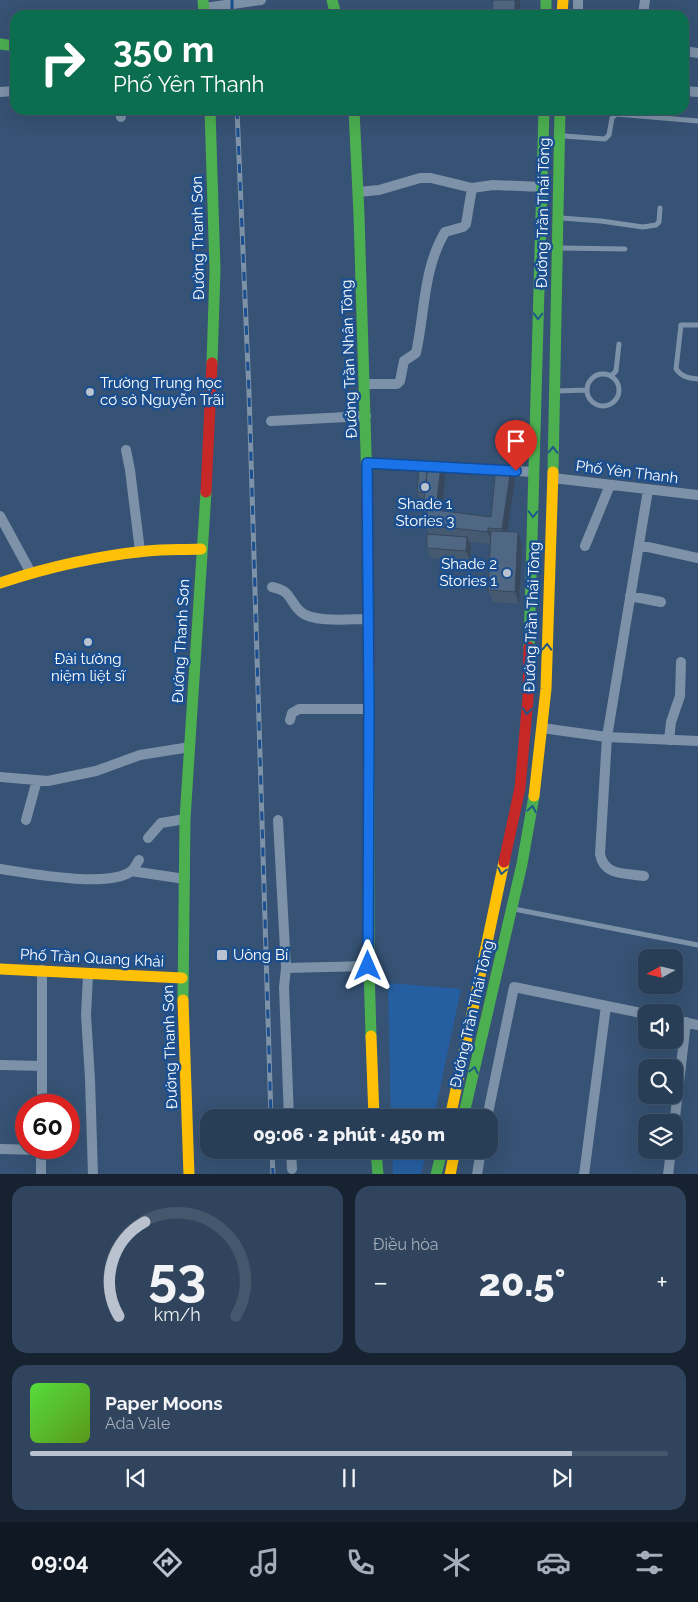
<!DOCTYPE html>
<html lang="vi">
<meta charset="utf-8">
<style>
:root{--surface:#283e57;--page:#30455d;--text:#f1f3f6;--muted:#a5aeba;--line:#44576d;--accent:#b9c2ce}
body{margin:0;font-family:Raleway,sans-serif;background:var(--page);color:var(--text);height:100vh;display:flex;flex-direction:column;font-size:19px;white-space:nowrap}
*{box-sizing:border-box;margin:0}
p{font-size:16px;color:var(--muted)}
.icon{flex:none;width:28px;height:28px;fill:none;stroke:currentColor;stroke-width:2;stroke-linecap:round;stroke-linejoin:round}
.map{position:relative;height:1174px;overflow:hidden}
.side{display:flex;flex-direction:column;gap:12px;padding:12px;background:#162230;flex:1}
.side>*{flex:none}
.top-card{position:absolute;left:10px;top:10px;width:679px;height:105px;border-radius:15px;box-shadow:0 5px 20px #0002,0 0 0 1px var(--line);background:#0b6e4f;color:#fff;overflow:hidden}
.needle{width:32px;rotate:262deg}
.tools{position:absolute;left:638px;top:949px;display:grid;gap:10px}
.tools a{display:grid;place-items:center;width:45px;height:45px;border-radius:10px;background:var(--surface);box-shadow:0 5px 20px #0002,0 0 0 1px var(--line);font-size:25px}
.speed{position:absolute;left:15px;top:1094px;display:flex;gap:10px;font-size:25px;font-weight:700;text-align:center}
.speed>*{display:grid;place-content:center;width:65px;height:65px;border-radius:50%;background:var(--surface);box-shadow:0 5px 20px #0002,0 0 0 1px var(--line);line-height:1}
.speed .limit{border:8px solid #d22;background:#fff;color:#111}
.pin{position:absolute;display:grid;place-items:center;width:42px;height:42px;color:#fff;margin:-51px -21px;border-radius:50% 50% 50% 0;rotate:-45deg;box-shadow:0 0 5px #0007}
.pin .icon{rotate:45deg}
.me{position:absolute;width:55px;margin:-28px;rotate:0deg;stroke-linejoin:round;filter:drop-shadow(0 0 4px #0008)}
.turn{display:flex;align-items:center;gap:18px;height:105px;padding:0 20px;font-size:22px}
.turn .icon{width:65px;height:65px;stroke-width:2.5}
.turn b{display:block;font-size:35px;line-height:42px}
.big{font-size:38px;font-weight:800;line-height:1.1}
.side .tile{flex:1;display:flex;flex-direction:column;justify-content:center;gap:8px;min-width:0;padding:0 18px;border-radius:15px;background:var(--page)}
.side .dial{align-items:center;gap:0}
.dial svg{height:130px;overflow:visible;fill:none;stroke:var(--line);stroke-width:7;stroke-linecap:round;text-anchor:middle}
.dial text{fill:var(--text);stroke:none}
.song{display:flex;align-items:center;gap:15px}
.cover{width:60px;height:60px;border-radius:8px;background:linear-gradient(135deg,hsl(110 70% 55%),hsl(90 70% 35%))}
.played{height:5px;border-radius:2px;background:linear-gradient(90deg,var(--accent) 85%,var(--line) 85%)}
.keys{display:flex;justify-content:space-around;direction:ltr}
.heat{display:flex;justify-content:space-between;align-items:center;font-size:28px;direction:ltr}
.side .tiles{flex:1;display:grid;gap:12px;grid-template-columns:1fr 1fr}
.tile:last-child{grid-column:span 2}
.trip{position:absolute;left:200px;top:1109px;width:298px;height:50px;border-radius:15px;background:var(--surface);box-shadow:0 5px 20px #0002,0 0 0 1px var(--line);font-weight:800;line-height:50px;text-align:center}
.tabs{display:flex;height:80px;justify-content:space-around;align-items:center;background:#101923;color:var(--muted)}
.tabs .icon{width:35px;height:35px}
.tabs .selected{color:var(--accent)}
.tabs b{font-size:22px;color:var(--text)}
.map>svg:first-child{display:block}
.green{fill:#265fa1}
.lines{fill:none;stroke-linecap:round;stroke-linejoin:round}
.lane{stroke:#7d92a8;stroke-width:5}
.street{stroke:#7d92a8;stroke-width:10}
.fast{stroke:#4caf50;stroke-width:11}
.slow{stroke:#ffc107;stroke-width:11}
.jam{stroke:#c62828;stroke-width:11}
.rail-casing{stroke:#7e92a7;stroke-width:5}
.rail{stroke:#1b4f8f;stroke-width:3;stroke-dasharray:9;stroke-linecap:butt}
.wall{fill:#455971}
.shaded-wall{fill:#38485c}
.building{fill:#506783;stroke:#38485c}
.oneway{stroke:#205989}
.route-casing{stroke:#114b97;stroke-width:12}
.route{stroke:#1a73e8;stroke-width:9}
.poi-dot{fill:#b9c2ce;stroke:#1b4f8f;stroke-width:2}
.labels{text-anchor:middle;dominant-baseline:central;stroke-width:5;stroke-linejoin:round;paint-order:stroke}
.street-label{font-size:15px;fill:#fff;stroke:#1b4f8f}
.poi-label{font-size:15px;fill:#fff;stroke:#1b4f8f;text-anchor:start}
</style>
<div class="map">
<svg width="698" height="1175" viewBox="0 0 698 1175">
<rect width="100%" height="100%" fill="#365274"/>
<path class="green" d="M388,983L461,989L434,1117H391Z
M392,1150H427L421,1174H393Z"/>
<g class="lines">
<path class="lane" d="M564,136L605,139L609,135L612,118L616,114L698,121
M561,218L601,221L643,227L656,225L659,222L660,208
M560,248L625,249
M698,325H681L676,369C682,377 688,378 698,379
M587 390a16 16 0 1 1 32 0a16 16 0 1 1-32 0Z
M611,376L616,371L619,344
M557,391L587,390
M514,909L698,945"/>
<path class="street" d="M204,8L261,0
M578,15V0
M643,15L645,0
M684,51L698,53
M684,91L698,92
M0,92L15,91
M120,110L121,117
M358,192L379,190L420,178H431L472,188L493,185L542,187
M366,384H397L400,381L404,361L416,353C425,312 423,269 445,232L463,227L466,224L472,188
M271,421L366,416
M126,450L130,470L140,551
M367,463L534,472
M553,478L698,495
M0,516L31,573
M639,545L698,558
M585,546L610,485
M272,587C294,592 287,600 301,612C313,623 351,619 367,619
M630,596L661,602
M290,720L292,713L299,709H369
M542,728L607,737L698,741
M669,740L671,722L680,696L681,662
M0,777L48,781L96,771L140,755L190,747
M26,820L37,780
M278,820L286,968
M148,838L161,823L185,819
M0,869C28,873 106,888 130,872C134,870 136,864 139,860
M131,871L185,879
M644,876C625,873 604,876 600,854L607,737L648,490
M88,975L86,1015L90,1079L93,1175
M674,1020L698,1025
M0,1065L42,1066
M42,1105V970
M289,1118L284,987L286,968L369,966
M487,1118L514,987L646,1014
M674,1126L686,1022
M0,1149L41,1150
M291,1150L292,1169
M41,1175V1148
M477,1175L481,1150
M584,1175L606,1006
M668,1175L671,1150"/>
<path class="fast" d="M203,0L204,15
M332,0L336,15
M546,0V15
M0,44L15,46
M210,110L215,270L212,363
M354,110L359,215L367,486
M553,472L560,110
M529,647L544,110
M369,670V966L371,1036
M183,1000L185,819L206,492
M463,1118L522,864L534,796
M376,1150L378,1175
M436,1175L442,1150"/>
<path class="slow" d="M562,15L563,0
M0,583C48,567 97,556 147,551C165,549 183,550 201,549
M534,796L546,689L553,472
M0,969L182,978
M183,1000L189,1175
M371,1036L374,1118
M450,1118L504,862
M450,1175L455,1150"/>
<path class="jam" d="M367,486L369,670
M206,492L212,363
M504,862L520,788L528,698L529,647"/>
<g class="rail-casing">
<path id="rail" d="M232,0V15
M237,110L249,392L271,1118
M272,1150L273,1175"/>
</g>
<use href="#rail" class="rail"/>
</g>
<path class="wall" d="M493,0L520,15H493L492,12Z
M441,464L445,476L442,511L491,517L515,480L507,532H518L522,545L519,604L493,602L488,590L491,544L469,542L471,547L470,560L430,558L427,548L429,535L426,525L427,517L423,509L424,499L420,498L417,492L427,470Z"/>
<path class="shaded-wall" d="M515,0H520V15H516L515,13Z
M441,464L445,476L441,523L436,510Z
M511,468L515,480L506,541L502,529Z
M488,528L493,540L492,544L488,532Z
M518,532L522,545L519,604L515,592Z
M467,537L471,547L470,560L466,551Z"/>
<path class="building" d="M493,0H515V13L492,12Z
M428,464H441L436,510L491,517L496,466L511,468L502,529L488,528V532L426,525L427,509H423Z
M419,469L427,470L425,493L417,492Z
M491,531L518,532L515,592L488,590Z
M427,534L467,537L466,551L427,548Z"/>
<defs><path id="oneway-chevron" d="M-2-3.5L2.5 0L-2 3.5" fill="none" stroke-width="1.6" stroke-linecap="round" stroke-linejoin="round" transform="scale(1.25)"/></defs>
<g class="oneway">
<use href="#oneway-chevron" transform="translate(538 316) rotate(91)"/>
<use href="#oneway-chevron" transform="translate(553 450) rotate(-89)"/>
<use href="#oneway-chevron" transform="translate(533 514) rotate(91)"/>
<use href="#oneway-chevron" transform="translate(547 647) rotate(-89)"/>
<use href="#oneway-chevron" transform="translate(527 711) rotate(96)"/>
<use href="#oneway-chevron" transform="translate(532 809) rotate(-80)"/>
<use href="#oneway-chevron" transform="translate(502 871) rotate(102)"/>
<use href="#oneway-chevron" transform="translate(474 1070) rotate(-77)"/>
</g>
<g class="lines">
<g class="route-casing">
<path id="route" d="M368,966L369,709L367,463L516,471"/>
</g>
<use href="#route" class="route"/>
</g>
<g class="poi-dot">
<circle cx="90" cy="392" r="5"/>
<circle cx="425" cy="487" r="5"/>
<circle cx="507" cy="573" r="5"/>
<circle cx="88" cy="642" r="5"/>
<rect x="216" y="949" width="12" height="12" rx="2.5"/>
</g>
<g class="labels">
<g class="street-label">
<text transform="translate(543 213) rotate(-89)">Đường Trần Thái Tông</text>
<text transform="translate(198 238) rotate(-91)">Đường Thanh Sơn</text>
<text transform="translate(349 359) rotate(-92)">Đường Trần Nhân Tông</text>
<text transform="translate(627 472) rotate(7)">Phố Yên Thanh</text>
<text transform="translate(532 617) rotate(-88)">Đường Trần Thái Tông</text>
<text transform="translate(181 641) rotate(-87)">Đường Thanh Sơn</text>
<text transform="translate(92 958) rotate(3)">Phố Trần Quang Khải</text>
<text transform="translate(472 1014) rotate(-77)">Đường Trần Thái Tông</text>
<text transform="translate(170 1047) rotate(-92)">Đường Thanh Sơn</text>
</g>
<g class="poi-label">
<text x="100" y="383">Trường Trung học<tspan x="100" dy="17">cơ sở Nguyễn Trãi</tspan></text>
<text x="425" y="504" text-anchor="middle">Shade 1<tspan x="425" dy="17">Stories 3</tspan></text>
<text x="497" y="564" text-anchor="end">Shade 2<tspan x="497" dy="17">Stories 1</tspan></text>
<text x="88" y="659" text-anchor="middle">Đài tưởng<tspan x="88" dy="17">niệm liệt sĩ</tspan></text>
<text x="233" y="955">Uông Bí</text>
</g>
</g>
</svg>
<div class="tools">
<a><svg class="needle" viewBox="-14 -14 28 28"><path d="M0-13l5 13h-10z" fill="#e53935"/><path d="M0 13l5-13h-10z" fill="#a5aeba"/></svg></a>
<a><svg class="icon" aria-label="sound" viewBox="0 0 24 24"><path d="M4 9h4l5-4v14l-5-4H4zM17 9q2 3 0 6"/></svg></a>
<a><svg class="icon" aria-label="search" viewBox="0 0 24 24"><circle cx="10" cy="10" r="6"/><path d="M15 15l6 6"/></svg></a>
<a><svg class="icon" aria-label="layers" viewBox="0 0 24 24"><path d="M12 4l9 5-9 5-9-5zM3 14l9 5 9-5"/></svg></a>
</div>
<div class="speed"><div class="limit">60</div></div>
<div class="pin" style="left:516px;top:471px;background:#d93025"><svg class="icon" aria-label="arrive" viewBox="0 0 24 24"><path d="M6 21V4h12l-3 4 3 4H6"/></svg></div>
<svg class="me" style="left:368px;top:966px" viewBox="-20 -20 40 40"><path d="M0-17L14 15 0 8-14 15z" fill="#1a73e8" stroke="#fff" stroke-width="4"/></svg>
<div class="trip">09:06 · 2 phút · 450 m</div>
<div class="top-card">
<div class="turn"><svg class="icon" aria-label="right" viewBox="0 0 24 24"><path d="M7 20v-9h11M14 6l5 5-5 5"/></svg><div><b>350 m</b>Phố Yên Thanh</div></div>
</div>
</div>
<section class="side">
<div class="tiles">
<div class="tile dial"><svg viewBox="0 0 100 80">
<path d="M14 69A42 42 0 1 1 86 69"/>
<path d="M14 69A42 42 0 0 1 30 11" stroke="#b9c2ce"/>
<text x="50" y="56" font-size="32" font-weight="700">53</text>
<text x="50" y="72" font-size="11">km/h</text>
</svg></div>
<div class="tile"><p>Điều hòa</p>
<div class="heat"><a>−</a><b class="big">20.5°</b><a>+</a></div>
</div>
<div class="tile">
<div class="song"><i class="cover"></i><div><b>Paper Moons</b><p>Ada Vale</p></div></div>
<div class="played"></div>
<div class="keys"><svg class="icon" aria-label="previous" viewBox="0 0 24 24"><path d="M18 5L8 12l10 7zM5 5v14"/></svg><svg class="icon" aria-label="pause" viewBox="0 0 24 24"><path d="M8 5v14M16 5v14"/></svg><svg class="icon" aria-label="next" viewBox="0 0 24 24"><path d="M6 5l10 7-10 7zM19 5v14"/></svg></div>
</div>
</div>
</section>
<nav class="tabs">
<b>09:04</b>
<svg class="icon selected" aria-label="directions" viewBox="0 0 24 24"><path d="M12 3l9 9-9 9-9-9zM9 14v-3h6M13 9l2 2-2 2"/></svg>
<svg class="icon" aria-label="music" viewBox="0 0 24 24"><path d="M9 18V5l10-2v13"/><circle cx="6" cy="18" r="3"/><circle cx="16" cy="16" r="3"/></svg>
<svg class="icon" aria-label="phone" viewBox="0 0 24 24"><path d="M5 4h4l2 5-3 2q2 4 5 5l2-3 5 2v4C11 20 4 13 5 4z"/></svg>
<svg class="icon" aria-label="climate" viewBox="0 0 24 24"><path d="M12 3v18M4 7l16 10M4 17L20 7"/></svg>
<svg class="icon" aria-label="car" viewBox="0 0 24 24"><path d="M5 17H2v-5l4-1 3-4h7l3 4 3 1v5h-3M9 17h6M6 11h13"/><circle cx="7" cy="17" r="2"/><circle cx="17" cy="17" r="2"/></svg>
<svg class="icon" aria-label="filters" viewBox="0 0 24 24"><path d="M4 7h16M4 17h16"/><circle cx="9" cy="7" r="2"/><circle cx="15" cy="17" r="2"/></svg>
</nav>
